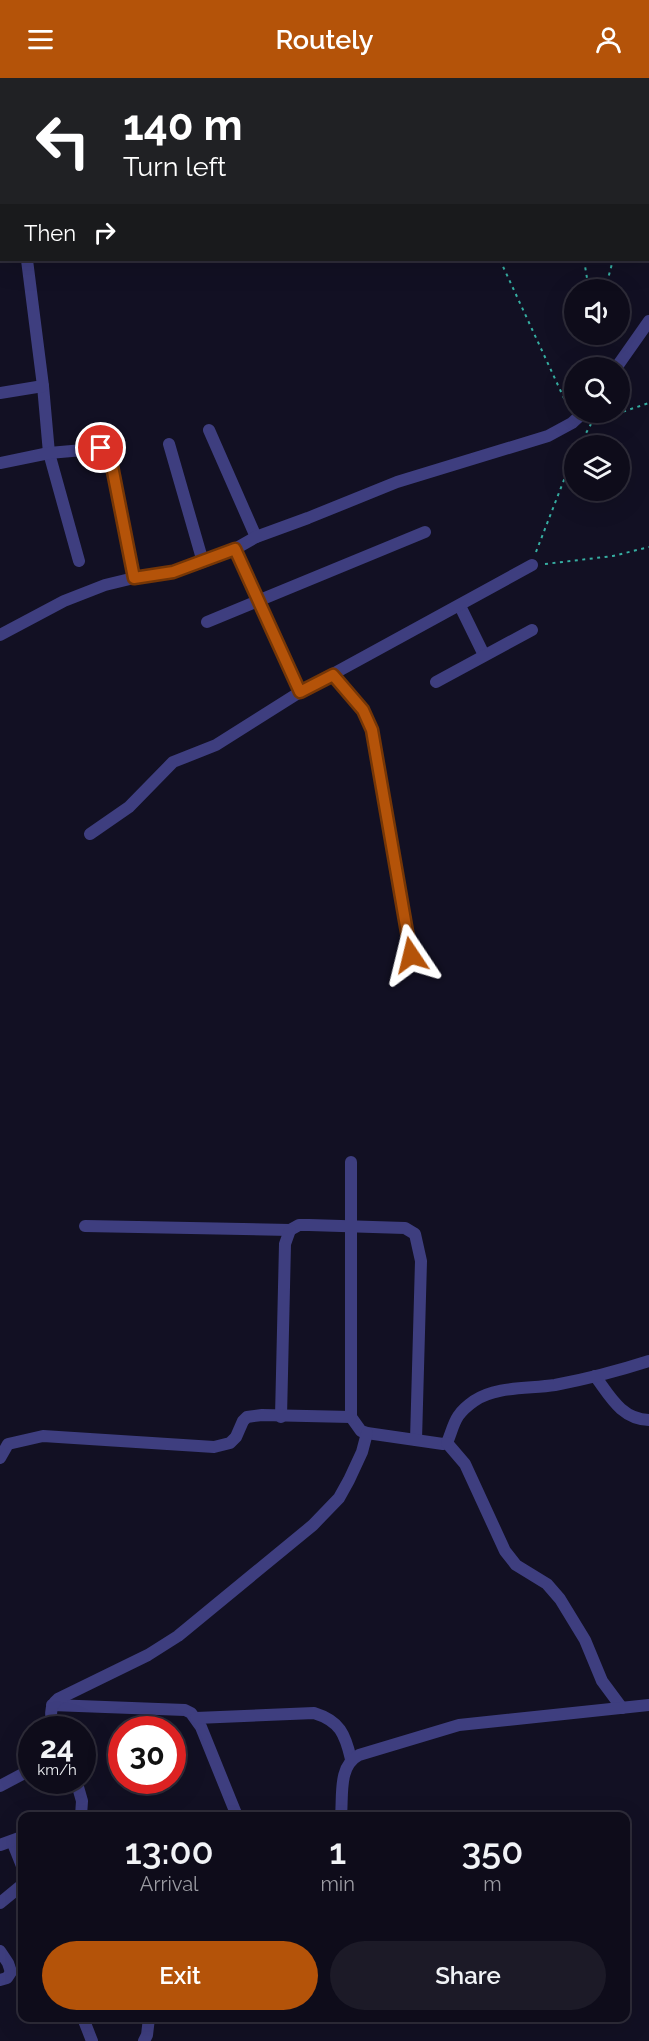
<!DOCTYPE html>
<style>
:root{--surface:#0e0c1a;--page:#1c1a27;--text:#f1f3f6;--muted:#9b9ba2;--line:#2e2c39;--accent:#b45309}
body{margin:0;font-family:Raleway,sans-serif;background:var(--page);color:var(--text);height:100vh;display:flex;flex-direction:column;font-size:22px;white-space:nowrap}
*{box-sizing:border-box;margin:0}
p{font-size:20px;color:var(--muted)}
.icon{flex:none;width:33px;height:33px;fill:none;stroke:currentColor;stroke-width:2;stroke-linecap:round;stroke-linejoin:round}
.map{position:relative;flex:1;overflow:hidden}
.drawer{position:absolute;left:18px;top:1734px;width:612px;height:210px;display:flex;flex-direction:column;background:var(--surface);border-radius:12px;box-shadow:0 6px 24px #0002,0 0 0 2px var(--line)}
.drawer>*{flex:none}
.banner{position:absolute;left:0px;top:0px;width:650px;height:183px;box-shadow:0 6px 24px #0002,0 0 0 2px var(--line);background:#202124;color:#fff;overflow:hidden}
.tools{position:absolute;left:564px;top:201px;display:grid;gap:12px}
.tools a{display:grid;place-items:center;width:66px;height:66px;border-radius:50%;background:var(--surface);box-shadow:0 6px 24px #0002,0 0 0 2px var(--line);font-size:30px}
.speed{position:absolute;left:18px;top:1638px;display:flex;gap:12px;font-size:30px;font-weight:700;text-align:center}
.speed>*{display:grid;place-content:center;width:78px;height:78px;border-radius:50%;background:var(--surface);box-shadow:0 6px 24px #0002,0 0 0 2px var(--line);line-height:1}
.speed small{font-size:15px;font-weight:400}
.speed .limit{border:9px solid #d22;background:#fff;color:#111}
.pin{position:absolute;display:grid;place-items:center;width:51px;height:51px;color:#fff;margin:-26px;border:3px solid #fff;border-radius:50%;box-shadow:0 2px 6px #0007}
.me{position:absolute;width:66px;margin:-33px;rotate:350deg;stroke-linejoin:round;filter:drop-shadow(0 0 4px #0008)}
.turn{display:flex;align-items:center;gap:21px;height:126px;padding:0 24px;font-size:27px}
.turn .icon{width:78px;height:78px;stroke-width:2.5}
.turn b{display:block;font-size:42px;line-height:51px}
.then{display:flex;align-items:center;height:57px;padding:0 24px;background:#0003;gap:12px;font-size:22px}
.eta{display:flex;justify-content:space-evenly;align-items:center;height:102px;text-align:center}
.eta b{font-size:36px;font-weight:600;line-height:42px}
.button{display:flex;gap:12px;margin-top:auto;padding:12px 24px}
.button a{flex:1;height:69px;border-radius:36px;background:var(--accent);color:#fff;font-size:24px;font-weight:600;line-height:69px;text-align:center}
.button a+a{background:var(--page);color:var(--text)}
header{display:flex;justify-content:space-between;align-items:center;height:78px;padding:0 24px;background:var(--accent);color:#fff;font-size:27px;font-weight:600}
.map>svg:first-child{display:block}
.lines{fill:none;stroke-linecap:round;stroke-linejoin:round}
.path{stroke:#36aea2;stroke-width:2;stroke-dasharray:3 4.5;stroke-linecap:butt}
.minor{stroke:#3e3e7f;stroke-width:12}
.route-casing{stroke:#753606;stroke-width:15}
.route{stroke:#b45309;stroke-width:10}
</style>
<header><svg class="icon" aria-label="menu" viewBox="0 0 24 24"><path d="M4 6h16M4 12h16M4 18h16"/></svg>Routely<svg class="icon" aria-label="person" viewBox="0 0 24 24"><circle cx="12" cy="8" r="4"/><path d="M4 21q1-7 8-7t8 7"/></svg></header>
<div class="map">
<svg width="649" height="1963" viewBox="0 0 649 1963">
<rect width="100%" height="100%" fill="#121023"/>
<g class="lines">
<g class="path">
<polyline points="393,0 394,2"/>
<polyline points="583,0 584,2"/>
<polyline points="18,2 19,0"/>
<polyline points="648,15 649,13"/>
<polyline points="500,182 569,331"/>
<polyline points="584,182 589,212"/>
<polyline points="605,212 613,182"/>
<polyline points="594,340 607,339 649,325"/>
<polyline points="579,368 591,346"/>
<polyline points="536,474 574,376"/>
<polyline points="545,486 613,478 649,469"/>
</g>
<g class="minor">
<polyline points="616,290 649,243"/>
<polyline points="43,308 49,375 79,483"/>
<polyline points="0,315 43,308 27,182"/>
<polyline points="209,352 256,459"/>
<polyline points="169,366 203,484"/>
<polyline points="0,385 49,375 106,370 110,378 134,500"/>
<polyline points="235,471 300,614"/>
<polyline points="460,528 484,577"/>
<polyline points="207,544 425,454"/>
<polyline points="0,557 64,523 105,507 134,500 173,494 203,484 235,471 256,459 308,440 397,404 548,358 572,345 584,334"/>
<polyline points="333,597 363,632 372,652 411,877"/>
<polyline points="436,604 532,552"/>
<polyline points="90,756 129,729 173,684 216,667 300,614 532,487"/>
<polyline points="85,1148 290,1152 299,1147 309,1147 405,1150 415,1156 421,1183 416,1362"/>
<path d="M595 1298C610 1318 621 1341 649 1342"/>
<polyline points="281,1339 285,1166 290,1152"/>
<path d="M351 1339 361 1353 367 1355 443 1366 447 1365C455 1345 454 1337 474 1323 496 1308 529 1311 555 1307 587 1301 618 1293 649 1283"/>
<polyline points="447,1365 465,1386 505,1473 516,1487 547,1506 560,1521 585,1562 602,1603 622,1630"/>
<polyline points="0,1380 8,1366 43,1358 214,1369 230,1365 236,1359 243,1343 247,1339 262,1337 351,1339 351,1084"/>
<polyline points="52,1627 185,1632 191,1635 201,1649 237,1738"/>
<path d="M196 1640 314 1635C340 1643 345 1656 351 1681"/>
<path d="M54 1652C51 1640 48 1629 58 1621L148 1577 178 1558 313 1447 339 1420 349 1402 362 1374 367 1355"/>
<polyline points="76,1702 82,1723 81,1738"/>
<polyline points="0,1708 32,1691"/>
<path d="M341 1738C343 1717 338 1688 359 1677L459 1647 649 1627"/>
<polyline points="12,1763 22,1788"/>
<polyline points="0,1767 22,1759"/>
<polyline points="0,1825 22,1807"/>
<polyline points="0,1873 8,1885 11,1894 7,1900 0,1902"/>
<polyline points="83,1940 92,1963"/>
<polyline points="144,1963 147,1957 149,1940"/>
</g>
</g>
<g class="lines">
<defs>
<polyline id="route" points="101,370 106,370 110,378 134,500 173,494 235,471 300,614 333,597 363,632 372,652 411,877"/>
</defs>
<use href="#route" class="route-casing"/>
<use href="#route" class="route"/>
</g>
</svg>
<div class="tools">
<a><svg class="icon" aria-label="sound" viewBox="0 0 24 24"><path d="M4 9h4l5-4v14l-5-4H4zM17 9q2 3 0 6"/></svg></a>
<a><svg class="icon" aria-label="search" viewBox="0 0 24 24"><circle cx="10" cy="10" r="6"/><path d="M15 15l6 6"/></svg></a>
<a><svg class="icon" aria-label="layers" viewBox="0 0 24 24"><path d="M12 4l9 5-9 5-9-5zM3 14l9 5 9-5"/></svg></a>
</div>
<div class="speed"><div>24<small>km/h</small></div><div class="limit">30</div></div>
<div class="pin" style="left:101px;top:370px;background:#d93025"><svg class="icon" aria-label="arrive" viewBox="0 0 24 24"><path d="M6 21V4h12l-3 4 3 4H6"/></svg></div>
<svg class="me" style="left:411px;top:877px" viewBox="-20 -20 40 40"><path d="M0-17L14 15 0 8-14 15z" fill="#b45309" stroke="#fff" stroke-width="4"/></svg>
<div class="banner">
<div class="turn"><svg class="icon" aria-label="left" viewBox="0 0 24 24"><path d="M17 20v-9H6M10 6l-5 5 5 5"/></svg><div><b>140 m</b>Turn left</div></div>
<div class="then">Then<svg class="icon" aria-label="right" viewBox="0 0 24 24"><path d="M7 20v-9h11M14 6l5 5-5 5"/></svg></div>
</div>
<section class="drawer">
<div class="eta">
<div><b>13:00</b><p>Arrival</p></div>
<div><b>1</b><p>min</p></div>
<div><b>350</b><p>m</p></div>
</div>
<div class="button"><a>Exit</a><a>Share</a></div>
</section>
</div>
